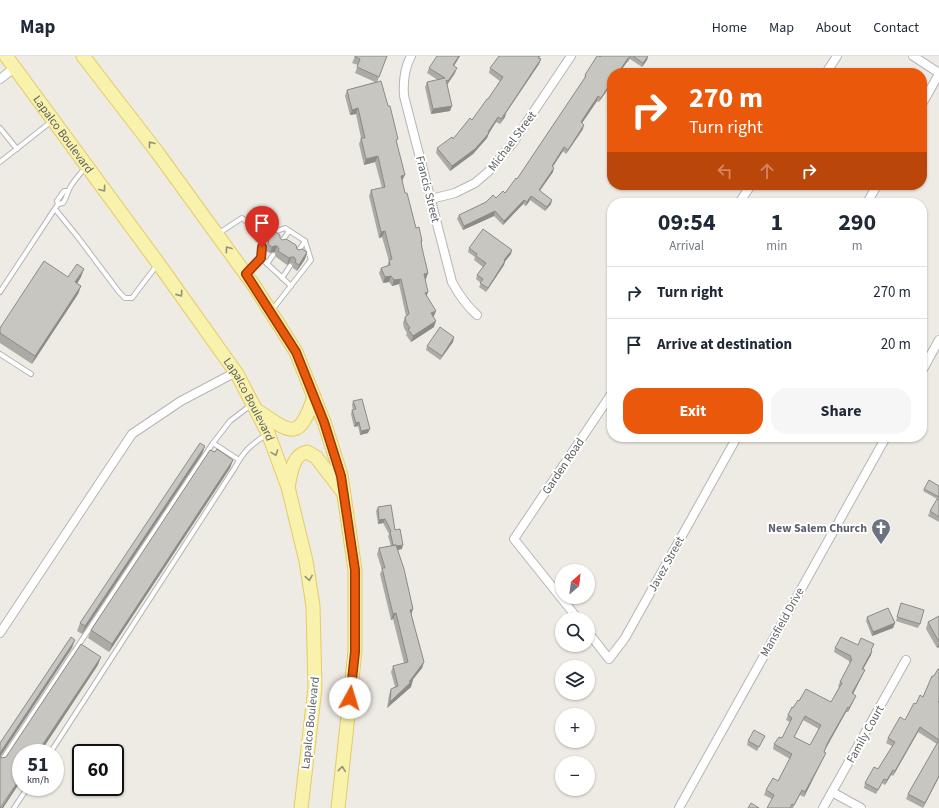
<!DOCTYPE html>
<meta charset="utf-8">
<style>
:root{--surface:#fff;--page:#f6f6f7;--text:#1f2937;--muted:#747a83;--line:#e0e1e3;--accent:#ea580c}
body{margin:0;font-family:"Source Sans 3",sans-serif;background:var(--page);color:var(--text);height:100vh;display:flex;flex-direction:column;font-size:15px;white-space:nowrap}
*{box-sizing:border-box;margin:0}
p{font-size:13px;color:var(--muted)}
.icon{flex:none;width:22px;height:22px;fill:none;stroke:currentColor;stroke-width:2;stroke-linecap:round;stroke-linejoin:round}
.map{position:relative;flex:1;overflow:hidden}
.sheet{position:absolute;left:607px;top:142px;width:320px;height:244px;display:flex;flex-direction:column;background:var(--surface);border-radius:16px;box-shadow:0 1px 3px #0004}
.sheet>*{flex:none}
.hud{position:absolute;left:607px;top:12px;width:320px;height:122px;border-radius:16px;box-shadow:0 1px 3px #0004;background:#ea580c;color:#fff;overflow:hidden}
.needle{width:26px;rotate:28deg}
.tools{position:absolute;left:555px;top:508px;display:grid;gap:8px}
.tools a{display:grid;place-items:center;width:40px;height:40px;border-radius:50%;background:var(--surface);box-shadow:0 1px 3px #0004;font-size:20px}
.speed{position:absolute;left:12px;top:688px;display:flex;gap:8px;font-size:20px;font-weight:700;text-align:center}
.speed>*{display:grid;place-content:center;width:52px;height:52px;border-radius:50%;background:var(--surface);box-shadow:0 1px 3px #0004;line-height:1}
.speed small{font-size:10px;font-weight:400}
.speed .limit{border:2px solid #111;border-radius:6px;background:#fff;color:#111}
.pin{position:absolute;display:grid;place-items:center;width:34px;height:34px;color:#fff;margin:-41px -17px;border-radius:50% 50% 50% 0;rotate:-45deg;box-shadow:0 0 4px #0007}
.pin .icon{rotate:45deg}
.me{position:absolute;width:44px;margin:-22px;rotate:6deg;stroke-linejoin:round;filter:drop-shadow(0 0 3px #0008)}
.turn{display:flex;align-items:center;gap:14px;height:84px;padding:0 16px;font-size:18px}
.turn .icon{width:52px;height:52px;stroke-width:2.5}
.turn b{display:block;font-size:28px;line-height:34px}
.lanes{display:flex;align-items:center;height:38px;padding:0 16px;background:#0003;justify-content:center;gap:20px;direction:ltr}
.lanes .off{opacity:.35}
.eta{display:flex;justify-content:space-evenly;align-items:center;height:68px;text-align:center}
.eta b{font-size:24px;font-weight:700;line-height:28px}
.cta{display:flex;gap:8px;margin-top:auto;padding:8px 16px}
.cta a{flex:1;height:46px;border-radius:16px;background:var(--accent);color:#fff;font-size:16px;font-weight:700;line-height:46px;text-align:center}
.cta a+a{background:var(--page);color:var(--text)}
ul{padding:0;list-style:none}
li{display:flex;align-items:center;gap:12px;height:52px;padding:0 16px;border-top:1px solid var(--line)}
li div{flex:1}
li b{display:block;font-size:15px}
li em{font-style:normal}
header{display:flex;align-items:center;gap:24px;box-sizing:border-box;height:56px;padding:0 20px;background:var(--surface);border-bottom:1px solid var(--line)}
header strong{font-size:19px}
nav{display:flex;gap:22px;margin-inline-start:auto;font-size:14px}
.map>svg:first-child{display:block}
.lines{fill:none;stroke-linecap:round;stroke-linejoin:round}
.service-casing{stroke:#b4b5b9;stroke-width:6}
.minor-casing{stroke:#b4b5b9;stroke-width:10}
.primary-casing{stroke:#e5cb65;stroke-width:15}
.service{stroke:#fff;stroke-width:4}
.minor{stroke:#fff;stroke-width:8}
.primary{stroke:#f8f2ad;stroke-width:13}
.wall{fill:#acaaa5;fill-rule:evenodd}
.shaded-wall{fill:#8c8b86}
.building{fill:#c8c6c0;stroke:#8c8b86;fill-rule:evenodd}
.oneway{stroke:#92927d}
.route-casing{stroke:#983908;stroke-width:10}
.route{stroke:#ea580c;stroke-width:7}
.labels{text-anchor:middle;stroke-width:4;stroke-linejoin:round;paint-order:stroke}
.street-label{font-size:12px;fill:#5b5e63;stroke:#fff}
.worship-label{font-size:12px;font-weight:bold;fill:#5b616d;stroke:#fff;text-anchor:end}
</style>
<header>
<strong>Map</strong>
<nav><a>Home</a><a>Map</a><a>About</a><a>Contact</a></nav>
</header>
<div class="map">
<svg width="939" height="752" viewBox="0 0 939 752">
<rect width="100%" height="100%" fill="#edebe3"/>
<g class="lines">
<defs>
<g id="service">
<polyline points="0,72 17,93"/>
<polyline points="0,106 52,65"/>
<path d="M58 148 63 147C68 140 67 135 71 130 75 123 80 118 85 112"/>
<polyline points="55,153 77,180 119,236 125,242 132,242 157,209"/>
<polyline points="219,177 242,162 264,180 285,172 305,185 311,204 272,254"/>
<polyline points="281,187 289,175"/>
<polyline points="297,197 305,185"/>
<polyline points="261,202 291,230"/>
<polyline points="267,208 273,199"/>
<polyline points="248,216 261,202 264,180"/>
<polyline points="282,222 290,210"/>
<polyline points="0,236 58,148 57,145 64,135 68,135"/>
<polyline points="0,298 31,318"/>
<polyline points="239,404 213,387 230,365 251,349"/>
<path d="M50 697 234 413C244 395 249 390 266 379"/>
<polyline points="0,707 213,387"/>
<polyline points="14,752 28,731"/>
</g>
<g id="minor">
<path d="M411 0C404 13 403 26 404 40L452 226C459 239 466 249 477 259"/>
<polyline points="913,0 939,17"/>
<polyline points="826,17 837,0"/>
<polyline points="0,23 14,12"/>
<polyline points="922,48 939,18"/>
<polyline points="431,143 455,137 475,127 488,116 512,88 571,0"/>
<polyline points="739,147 751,129"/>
<polyline points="867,147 877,129"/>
<polyline points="922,315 939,284"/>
<polyline points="578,563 514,483 612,337"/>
<polyline points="588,576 609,603 625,582 737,381"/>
<polyline points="0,577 132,378 181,345 236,316"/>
<polyline points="832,736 861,752"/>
<polyline points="679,752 886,381"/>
<polyline points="823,752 906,604"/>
</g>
<g id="primary">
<path id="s1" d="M6 0 158 207 237 318 268 377 288 431 306 505 313 550 315 632 301 752"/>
<polyline points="83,0 157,96 255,231 296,296 324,366 341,419 355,514 355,595 338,752"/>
<path d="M258 355C292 378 299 385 314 341"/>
<path d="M288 431C291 418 292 399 307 396L316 401 342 435"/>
</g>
</defs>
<use href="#service" class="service-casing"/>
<use href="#minor" class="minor-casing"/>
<use href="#primary" class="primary-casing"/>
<use href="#service" class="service"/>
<use href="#minor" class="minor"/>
<use href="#primary" class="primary"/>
</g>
<g class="wall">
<polygon points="355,0 387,0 377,26 397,87 402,125 405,137 416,172 422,185 421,188 428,217 425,223 427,241 434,260 434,271 411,286 406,279 407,277 404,272 403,267 405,261 406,260 399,228 392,230 389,226 383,227 379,217 381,212 387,210 389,205 382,181 379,182 369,140 371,134 382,132 375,106 364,109 359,88 361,82 356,58 350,59 345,40 347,34 375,26 355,17 358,9 352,7"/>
<polygon points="460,0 454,10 455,17 447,29 450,55 431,58 425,31 427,26 438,24 427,17 429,12"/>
<polygon points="499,0 541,0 539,2 541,3 539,8 506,57 505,61 500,68 496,66 489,77 487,82 473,98 450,115 436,97 437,92 453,83 472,64 488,43 500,25 489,17 490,12"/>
<polygon points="601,0 648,0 647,4 642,11 630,3 628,6 627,6 599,46 597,45 582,67 583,73 566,98 563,95 553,111 553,116 540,135 551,148 545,155 530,144 526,150 523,148 503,169 494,160 463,174 457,163 459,159 496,142 505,137 517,123 584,23 585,19"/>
<polygon points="280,182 282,184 297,193 307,196 305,203 297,215 293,212 293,210 292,207 289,207 287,209 276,201 276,199 275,196 272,196 270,197 266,195 266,189 269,183"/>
<polygon points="469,192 511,198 505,205 504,209 486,236 479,231 481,227 476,223 477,219 483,211 474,204 475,201 468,196"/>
<polygon points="68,221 81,221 77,228 81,230 78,238 32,308 0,287 0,272"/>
<polygon points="454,281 453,286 440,304 426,294 427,290"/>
<polygon points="353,345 368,377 360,379 358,370 354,371 351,358 352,354 353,354 352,349"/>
<polygon points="205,390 202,398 82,578 77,575 80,567"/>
<polygon points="215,396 233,404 230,412 109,596 88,582 91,574"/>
<polygon points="939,430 939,444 923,435 924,433"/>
<polygon points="939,444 939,466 928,460 930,455"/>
<polygon points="378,451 395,474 402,493 397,494 413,553 411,558 424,606 422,612 412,625 411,631 387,652 389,639 391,633 395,631 391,616 393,610 404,607 393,563 391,564 380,518 382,514 377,498 379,492 391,490 388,480 389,478 383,467 378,468 376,455"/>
<polygon points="901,547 920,568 918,572 896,565"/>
<polygon points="939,560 939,591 937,592 926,573 928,566"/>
<polygon points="867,561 895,567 893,572 872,580 866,565"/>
<path d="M874 588 871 594 872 595 871 599 863 613V618L853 638 854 644 848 656H846L826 692 824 696V701L804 741 800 739 793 752H767L772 743 764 739 766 734 778 725 790 703 773 693 774 688 782 682 790 666 786 664 788 659 799 645 831 646 839 631 838 630 840 626 850 607 849 606V605L834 596 835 592 858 589ZM803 664 819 673 810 689 794 681Z"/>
<polygon points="939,613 939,721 923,752 906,743 908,738 937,688 918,676 893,720 891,719 885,729 882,727 876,738 864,732 865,727 878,713 892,690 886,687 888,682 905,664 916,648 923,641 934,620"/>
<polygon points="765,680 757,695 747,689 748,685"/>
</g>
<g class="shaded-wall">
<polygon points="459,0 460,0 451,14 453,9"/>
<polygon points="648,0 647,4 642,11 643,7"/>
<polygon points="628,2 627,6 619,17 618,17"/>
<polygon points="541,3 539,8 506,57 505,61 500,68 506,56"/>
<polygon points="457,12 455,17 446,30 448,25"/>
<polygon points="612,25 612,27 599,46 601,42"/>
<polygon points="598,40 597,45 580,70 581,66"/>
<polygon points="452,50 450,55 431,58 433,53"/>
<polygon points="358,52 356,58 350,59 352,54"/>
<polygon points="498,61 496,66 489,77 487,82 473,98 450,115 452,110 488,76"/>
<polygon points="584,69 583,73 566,98 568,94"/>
<polygon points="564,91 563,95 550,114 552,110"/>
<polygon points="378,100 375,106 364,109 366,103"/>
<polygon points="554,112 553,116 537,138 539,134"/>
<polygon points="405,119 402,125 398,126 401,120"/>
<polygon points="531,140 530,144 526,150 527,146"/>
<polygon points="524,144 523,148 503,169 504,165"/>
<polygon points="552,144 551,148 545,155 547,151"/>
<polygon points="495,155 494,160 463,174 464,170"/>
<polygon points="385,175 382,181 379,182 381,176"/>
<polygon points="274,190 277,190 275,196 272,196 270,197 272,191"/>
<polygon points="512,194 511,198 503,208 504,204"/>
<polygon points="307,196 305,203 297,215 299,209"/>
<polygon points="291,201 289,207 287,209 289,202"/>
<polygon points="505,205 504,209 486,236 488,232"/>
<polygon points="84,213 81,221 72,235 75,226"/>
<polygon points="428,217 426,223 422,223 424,218"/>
<polygon points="391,220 389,226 383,227 385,221"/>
<polygon points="401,223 399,228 392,230 394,224"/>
<polygon points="81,230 78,238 32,308 35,300"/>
<polygon points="428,236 426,242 425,237"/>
<polygon points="436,255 434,260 429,263 431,257"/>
<polygon points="436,265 434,271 411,286 413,280"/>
<polygon points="454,281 453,286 440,304 442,300"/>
<polygon points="359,366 358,370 354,371 356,367"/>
<polygon points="370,373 368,377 360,379 361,375"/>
<polygon points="205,390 202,398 82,578 85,570"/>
<polygon points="233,404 230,412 109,596 112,588"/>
<polygon points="385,463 383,467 378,468 379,464"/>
<polygon points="403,489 402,493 392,495 393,491"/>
<polygon points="413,553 411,559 410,554"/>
<polygon points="396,557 393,563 391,564 393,558"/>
<polygon points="895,567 893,572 872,580 873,576"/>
<polygon points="75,584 72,592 0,701 0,697"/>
<polygon points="939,586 939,591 937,592"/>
<polygon points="872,595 871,599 861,617 862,613"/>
<polygon points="101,601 98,609 40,697 37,697"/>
<polygon points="424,606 422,612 408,629 413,624 411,631 387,652 390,646 409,626"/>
<polygon points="865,614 851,642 852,637"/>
<polygon points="856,640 848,656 849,652"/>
<polygon points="848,651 846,656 826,692 822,700 827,688"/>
<polygon points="920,671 918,676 893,720 895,715"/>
<polygon points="826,697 804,741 805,736"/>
<polygon points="893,714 891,719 885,729 887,724"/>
<polygon points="939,720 939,721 923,752 925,747"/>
<polygon points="21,721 21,725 3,752 1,752"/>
</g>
<g class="building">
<polygon points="355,0 387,0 379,21 357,11 360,3 355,1"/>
<polygon points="437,0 459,0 453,9 457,12 448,25 446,24 452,50 433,53 427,26 445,22 429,12"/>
<polygon points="499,0 539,0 538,2 541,3 506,56 501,63 498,61 488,76 489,77 475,93 452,110 437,92 452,81 453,83 470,62 472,64 487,43 488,43 503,21 490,12"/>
<polygon points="597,0 599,0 600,1 601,0 631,0 629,2 628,2 618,17 612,17 612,25 601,42 598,40 581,66 584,69 568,94 564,91 552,110 554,112 539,134 552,144 547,151 531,140 527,146 524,144 504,165 495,155 464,170 459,159 486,146 493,139 496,142 503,135 505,137 516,122 517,123 586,20 585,19"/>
<polygon points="633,0 648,0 643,7"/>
<polygon points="381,25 388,50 390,50 398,83 396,84 405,119 401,120 405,137 407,137 416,172 419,171 422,185 421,185 422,192 428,217 424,218 428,236 425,237 436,255 431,257 436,265 413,280 408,273 410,272 406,266 405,261 409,258 401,223 394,224 391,220 385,221 381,212 390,209 389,204 392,203 385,175 381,176 371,134 385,131 378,100 366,103 361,82 365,82 358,52 352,54 347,34"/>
<polygon points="483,173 512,194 504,204 505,205 488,232 480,227 483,223 477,219 486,207 476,200 477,198 469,192"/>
<polygon points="274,175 280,179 280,182 282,184 286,183 296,189 297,193 299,194 302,193 307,196 299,209 295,206 296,204 294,201 291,201 289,202 278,195 279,193 277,190 274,190 272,191 268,188 269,183"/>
<polygon points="44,205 68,221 77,208 84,213 75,226 81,230 35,300 0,277 0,272"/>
<polygon points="440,271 454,281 442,300 427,290"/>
<polygon points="362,343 370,373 361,375 359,366 356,367 352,354 356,353 353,345"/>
<polygon points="200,387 205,390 85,570 80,567"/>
<polygon points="217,393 233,404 112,588 91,574 210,394 215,396"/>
<polygon points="929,424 939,430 939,441 924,433"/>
<polygon points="937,443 939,444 939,461 930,455"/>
<polygon points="391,449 395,474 400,473 403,489 396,490 396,489 393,489 390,475 391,475 385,463 379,464 378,451"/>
<polygon points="396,489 404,513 413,553 410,554 424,606 409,626 413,624 390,646 391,633 398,630 393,610 408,606 396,557 393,558 382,512 385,512 379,492"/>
<polygon points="901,547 924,554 920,568 897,561"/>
<polygon points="888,552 895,567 873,576 867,561"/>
<polygon points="939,560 939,586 928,566"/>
<polygon points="71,581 75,584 0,697 0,687"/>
<path d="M841 581 858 589 861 582 874 588 871 594 872 595 862 613 865 614 852 637 856 640 849 652 848 651 827 688 824 696 826 697 805 736 802 734 794 749 792 748 790 752H767L774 739 766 734 773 722 778 725 792 698 774 688 779 681 782 682 792 662 788 659 792 651 793 652 798 644 799 645 806 633 831 646 842 627 840 626 852 603 850 602 851 600 835 592ZM805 660 821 669 810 689 794 681Z"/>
<polygon points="81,588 101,601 37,697 21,697 21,721 0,752 0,700 1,702 6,701"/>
<polygon points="938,613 939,613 939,645 938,646 939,646 939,684 920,671 895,715 893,714 887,724 884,723 878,734 865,727 874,711 878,713 895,686 888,682 900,661 905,664 914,647 916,648 920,639 923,641 932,620 934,620"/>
<polygon points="754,674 765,680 759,691 748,685"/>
<polygon points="939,684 939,720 925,747 908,738"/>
<polygon points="751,747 759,752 748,752"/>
</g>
<defs><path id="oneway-chevron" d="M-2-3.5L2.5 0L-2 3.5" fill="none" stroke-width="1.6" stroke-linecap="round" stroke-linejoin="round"/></defs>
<g class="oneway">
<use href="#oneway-chevron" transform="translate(151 88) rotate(-128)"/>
<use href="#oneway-chevron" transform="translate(103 133) rotate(54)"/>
<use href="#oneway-chevron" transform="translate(228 193) rotate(-126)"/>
<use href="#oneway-chevron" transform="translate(180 238) rotate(55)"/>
<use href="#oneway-chevron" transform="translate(275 397) rotate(70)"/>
<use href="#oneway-chevron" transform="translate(309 522) rotate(81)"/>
<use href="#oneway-chevron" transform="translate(342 713) rotate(-84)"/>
</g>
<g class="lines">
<defs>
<polyline id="route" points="262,191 261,202 246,218 296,296 324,366 341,420 355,514 355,596 350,642"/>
</defs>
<use href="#route" class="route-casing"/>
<use href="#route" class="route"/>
</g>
<defs>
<symbol id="church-pin" viewBox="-11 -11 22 30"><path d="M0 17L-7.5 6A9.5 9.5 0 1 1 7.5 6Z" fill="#6b7280" stroke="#fff"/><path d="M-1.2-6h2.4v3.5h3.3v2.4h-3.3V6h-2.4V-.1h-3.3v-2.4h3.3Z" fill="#fff"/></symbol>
</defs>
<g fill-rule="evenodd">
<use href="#church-pin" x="870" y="461" width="22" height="30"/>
</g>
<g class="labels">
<g class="street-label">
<text dy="4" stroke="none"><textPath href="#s1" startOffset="97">Lapalco Boulevard</textPath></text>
<text transform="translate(512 85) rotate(-53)" y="4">Michael Street</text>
<text transform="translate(428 133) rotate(76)" y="4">Francis Street</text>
<text dy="4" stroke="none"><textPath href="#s1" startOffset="421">Lapalco Boulevard</textPath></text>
<text transform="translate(563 410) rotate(-56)" y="4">Garden Road</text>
<text transform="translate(666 508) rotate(-61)" y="4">Javez Street</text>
<text transform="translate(782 566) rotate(-61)" y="4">Mansfield Drive</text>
<text transform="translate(310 667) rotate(-84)" y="4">Lapalco Boulevard</text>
<text transform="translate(865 678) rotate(-61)" y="4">Family Court</text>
</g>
<g class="worship-label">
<text x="867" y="476">New Salem Church</text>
</g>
</g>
</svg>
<div class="tools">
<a><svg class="needle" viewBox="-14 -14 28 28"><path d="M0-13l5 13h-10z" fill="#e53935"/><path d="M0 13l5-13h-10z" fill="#747a83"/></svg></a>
<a><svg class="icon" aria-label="search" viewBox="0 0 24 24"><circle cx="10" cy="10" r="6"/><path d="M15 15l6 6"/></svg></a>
<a><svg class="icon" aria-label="layers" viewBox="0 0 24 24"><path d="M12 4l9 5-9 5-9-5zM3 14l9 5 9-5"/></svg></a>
<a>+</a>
<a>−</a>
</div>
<div class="speed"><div>51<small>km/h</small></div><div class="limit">60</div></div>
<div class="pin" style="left:262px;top:191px;background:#d93025"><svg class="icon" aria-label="arrive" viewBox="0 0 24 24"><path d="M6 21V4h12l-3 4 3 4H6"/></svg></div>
<svg class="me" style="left:350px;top:642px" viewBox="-20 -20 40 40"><circle r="19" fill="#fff"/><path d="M0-13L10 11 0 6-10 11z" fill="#ea580c"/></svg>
<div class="hud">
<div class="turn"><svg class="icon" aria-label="right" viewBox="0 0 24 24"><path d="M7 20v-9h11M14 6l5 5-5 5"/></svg><div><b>270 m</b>Turn right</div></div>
<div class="lanes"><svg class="icon off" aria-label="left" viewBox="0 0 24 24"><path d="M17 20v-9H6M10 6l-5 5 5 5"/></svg><svg class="icon off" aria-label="ahead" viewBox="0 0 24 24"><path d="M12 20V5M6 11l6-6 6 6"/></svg><svg class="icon" aria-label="right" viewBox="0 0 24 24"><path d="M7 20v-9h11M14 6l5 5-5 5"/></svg></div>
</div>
<section class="sheet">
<div class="eta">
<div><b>09:54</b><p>Arrival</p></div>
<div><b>1</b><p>min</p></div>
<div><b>290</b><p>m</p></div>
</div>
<ul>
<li><svg class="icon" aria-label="right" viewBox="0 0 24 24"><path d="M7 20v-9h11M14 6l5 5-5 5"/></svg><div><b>Turn right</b></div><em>270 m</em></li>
<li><svg class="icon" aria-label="arrive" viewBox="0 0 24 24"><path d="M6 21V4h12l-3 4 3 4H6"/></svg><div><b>Arrive at destination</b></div><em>20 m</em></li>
</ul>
<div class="cta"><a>Exit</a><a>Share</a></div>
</section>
</div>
